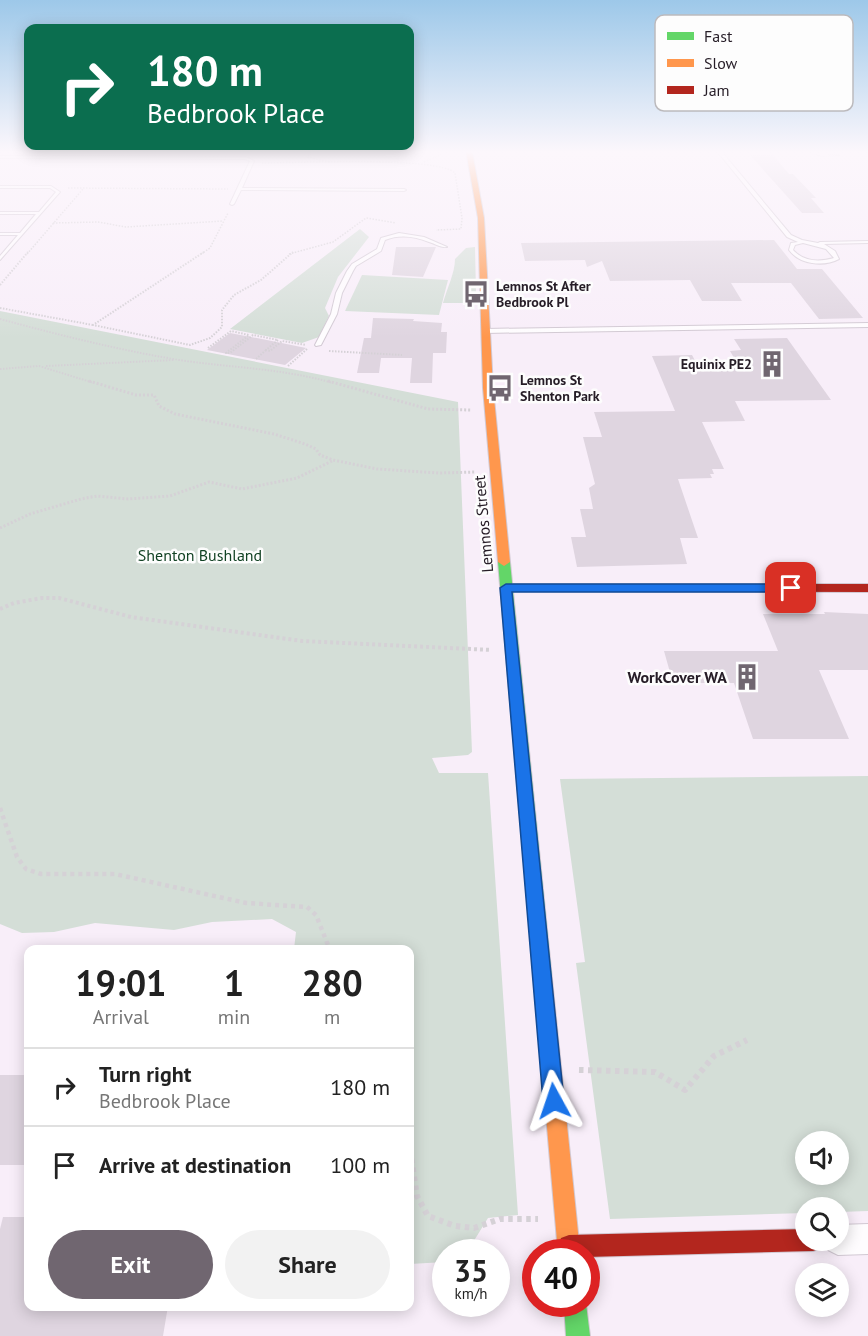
<!DOCTYPE html>
<style>
:root{--surface:#fff;--page:#f2f2f2;--text:#222;--muted:#767676;--line:#e0e0e0;--accent:#706670}
body{margin:0;font-family:"PT Sans",sans-serif;background:var(--page);color:var(--text);height:100vh;display:flex;flex-direction:column;font-size:22px;white-space:nowrap}
*{box-sizing:border-box;margin:0}
p{font-size:20px;color:var(--muted)}
.icon{flex:none;width:33px;height:33px;fill:none;stroke:currentColor;stroke-width:2;stroke-linecap:round;stroke-linejoin:round}
.map{position:relative;flex:1;overflow:hidden}
.drawer{position:absolute;left:24px;top:945px;width:390px;height:366px;display:flex;flex-direction:column;background:var(--surface);border-radius:12px;box-shadow:0 3px 15px #0003}
.drawer>*{flex:none}
.banner{position:absolute;left:24px;top:24px;width:390px;height:126px;border-radius:12px;box-shadow:0 3px 15px #0003;background:#0b6e4f;color:#fff;overflow:hidden}
.fabs{position:absolute;left:795px;top:1131px;display:grid;gap:12px}
.fabs a{display:grid;place-items:center;width:54px;height:54px;border-radius:50%;background:var(--surface);box-shadow:0 3px 15px #0003;font-size:30px}
.speed{position:absolute;left:432px;top:1239px;display:flex;gap:12px;font-size:30px;font-weight:700;text-align:center}
.speed>*{display:grid;place-content:center;width:78px;height:78px;border-radius:50%;background:var(--surface);box-shadow:0 3px 15px #0003;line-height:1}
.speed small{font-size:15px;font-weight:400}
.speed .limit{border:9px solid #d22;background:#fff;color:#111}
.pin{position:absolute;display:grid;place-items:center;width:51px;height:51px;color:#fff;margin:-26px;border-radius:12px;box-shadow:0 3px 9px #0006}
.me{position:absolute;width:66px;margin:-33px;rotate:355deg;stroke-linejoin:round;filter:drop-shadow(0 0 4px #0008)}
.turn{display:flex;align-items:center;gap:21px;height:126px;padding:0 24px;font-size:27px}
.turn .icon{width:78px;height:78px;stroke-width:2.5}
.turn b{display:block;font-size:42px;line-height:51px}
.eta{display:flex;justify-content:space-evenly;align-items:center;height:102px;text-align:center}
.eta b{font-size:36px;font-weight:600;line-height:42px}
.action{display:flex;gap:12px;margin-top:auto;padding:12px 24px}
.action a{flex:1;height:69px;border-radius:36px;background:var(--accent);color:#fff;font-size:24px;font-weight:600;line-height:69px;text-align:center}
.action a+a{background:var(--page);color:var(--text)}
ul{padding:0;list-style:none}
li{display:flex;align-items:center;gap:18px;height:78px;padding:0 24px;border-top:2px solid var(--line)}
li div{flex:1}
li b{display:block;font-size:22px}
li em{font-style:normal}
.map>svg:first-child{display:block}
.green{fill:#d4ded7;fill-rule:evenodd}
.building{fill:#dfd5e0}
.lines{fill:none;stroke-linecap:round;stroke-linejoin:round}
.lane-casing{stroke:#d2c9d3;stroke-width:2}
.street-casing{stroke:#d2c9d3;stroke-width:2}
.fast-casing{stroke:#d2c9d3;stroke-width:2}
.slow-casing{stroke:#d2c9d3;stroke-width:2}
.jam-casing{stroke:#d2c9d3;stroke-width:2}
.path-far5{stroke:#d5d1d6;stroke-width:1.5;stroke-dasharray:1.5 1.5;stroke-linecap:butt}
.path-far4{stroke:#d5d1d6;stroke-width:2;stroke-dasharray:1.5 1.5;stroke-linecap:butt}
.path-far3{stroke:#d5d1d6;stroke-width:3;stroke-dasharray:2 2;stroke-linecap:butt}
.path-far2{stroke:#d5d1d6;stroke-width:4;stroke-dasharray:3 3;stroke-linecap:butt}
.path-far1{stroke:#d5d1d6;stroke-width:4.5;stroke-dasharray:4 4;stroke-linecap:butt}
.path{stroke:#d5d1d6;stroke-width:6;stroke-dasharray:4.5 4.5;stroke-linecap:butt}
.lane{fill:#fefcfe;fill-rule:evenodd}
.street{fill:#fefcfe;fill-rule:evenodd}
.fast{fill:#63d668;fill-rule:evenodd}
.slow{fill:#ff974d;fill-rule:evenodd}
.jam{fill:#b3261e;fill-rule:evenodd}
.route{fill:#1a73e8;stroke:#114b97;stroke-width:1.5}
.labels{text-anchor:middle;stroke-width:5;stroke-linejoin:round;paint-order:stroke}
.far-poi-label{font-size:14px;font-weight:bold;fill:#261d27;stroke:#fdfdfd;text-anchor:start}
.street-label{font-size:16px;fill:#261d27;stroke:#fdfdfd}
.park-label{font-size:16px;fill:#124224;stroke:#fdfdfd}
.poi-label{font-size:16px;font-weight:bold;fill:#261d27;stroke:#fdfdfd;text-anchor:end}
.key{fill:#fdfdfd;stroke:#bcbabd;stroke-width:1.5}
.key-label{font-size:16px;fill:#261d27}
</style>
<div class="map">
<svg width="868" height="1336" viewBox="0 0 868 1336">
<rect width="100%" height="100%" fill="#f8eef9"/>
<g class="green">
<polygon points="360,229 369,237 338,277 325,308 329,316 319,337 302,343 230,329"/>
<path d="M475 247 476 293H471V297L476 298V303H443C447 288 455 273 455 259L466 248Z"/>
<polygon points="362,275 448,280 439,315 345,311"/>
<polygon points="0,311 458,402 472,752 468,755 432,758 439,773 488,773 518,1215 488,1218 467,1252 446,1252 445,1262 410,1264 410,950 294,949 296,932 272,919 212,922 174,930 95,923 54,932 22,933 0,924"/>
<path d="M868 776V1211L839 1212 838 1208H806L805 1213 610 1219 576 963 585 962 560 779ZM806 1142H838V1174H806Z"/>
</g>
<g class="building">
<polygon points="750,155 773,155 789,174 793,174 816,198 811,198 824,213 802,213"/>
<polygon points="774,240 797,269 822,269 863,318 819,319 791,283 731,283 742,301 702,301 690,280 610,281 602,261 587,267 585,260 525,261 521,243"/>
<polygon points="396,247 436,247 423,277 392,275"/>
<polygon points="373,318 414,319 413,321 442,323 441,332 447,332 446,353 433,353 432,383 410,383 412,358 381,358 379,373 357,373 364,338 371,338"/>
<polygon points="230,333 262,339 306,348 285,365 207,350"/>
<polygon points="787,338 831,400 735,401 745,421 702,422 724,469 712,469 714,474 710,474 712,478 678,479 698,538 680,538 687,564 577,567 571,537 586,537 580,509 593,509 589,488 595,484 583,437 602,437 594,412 675,411 652,356 692,355 699,368 740,368 730,351 741,350 734,339"/>
<polygon points="824,612 868,614 868,670 819,670 849,739 753,739 734,683 673,683 664,651 778,651 763,614 825,614"/>
<rect x="0" y="1075" width="28" height="90"/>
<polygon points="3,1217 28,1217 28,1306 168,1306 163,1336 0,1336 0,1229"/>
</g>
<g class="lines">
<defs>
<g id="lane">
<path d="M717 151H721L791 235 802 240 818 243 820 242 868 241V243L824 244 835 251 839 259C824 267 800 265 789 250L791 243 798 242 787 237ZM803 243 826 249 834 258C820 262 804 262 793 250L795 245Z"/>
<polygon points="810,151 815,151 822,154 839,155 821,156"/>
<polygon points="865,151 868,151 868,152 866,152"/>
<polygon points="0,156 246,157 254,161 242,188 404,189 406,190 404,191 241,190 234,204 232,205 230,204 250,161 245,159 0,158"/>
<polygon points="0,186 51,186 60,192 0,260 0,256 18,235 0,235 0,233 20,233 36,214 0,214 0,212 39,212 56,192 50,188 0,188"/>
<path d="M399 233 424 237 447 247C441 248 436 244 429 242 414 236 400 234 385 240L381 251 356 266 353 271 342 293 337 314 321 345 316 346 315 345 331 314 336 293 347 271 352 264 377 249 381 238Z"/>
<polygon points="868,323 868,327 485,333 482,331 485,329"/>
</g>
<polygon id="street" points="868,1224 868,1254 838,1255 828,1250 824,1240 838,1240 838,1225"/>
<g id="fast">
<polygon points="504,558 510,562 552,979 549,985 543,987 537,985 534,979 498,562"/>
<polygon points="564,1304 586,1304 590,1336 566,1336"/>
</g>
<g id="slow">
<polygon points="466,151 472,151 484,218 493,388 510,562 504,566 498,562 483,388 478,218"/>
<polygon points="543,971 549,973 552,979 580,1252 558,1252 534,979 537,973"/>
</g>
<g id="jam">
<polygon points="506,584 868,584 868,592 502,591 500,588"/>
<polygon points="806,1229 806,1240 824,1240 821,1248 813,1251 586,1257 586,1252 561,1252 558,1246 561,1238 569,1235"/>
</g>
</defs>
<use href="#lane" class="lane-casing"/>
<use href="#street" class="street-casing"/>
<use href="#fast" class="fast-casing"/>
<use href="#slow" class="slow-casing"/>
<use href="#jam" class="jam-casing"/>
<g class="path-far5">
<polyline points="313,151 307,157 330,162"/>
<polyline points="424,162 449,151"/>
<path d="M262 163C294 163 438 156 455 173L462 218 461 229 436 230"/>
<polyline points="68,188 228,189"/>
<polyline points="53,223 98,222 126,227 223,221"/>
<polyline points="27,254 83,189"/>
<polyline points="201,254 210,248 228,213"/>
<polyline points="289,254 333,242 366,218 396,223"/>
</g>
<g class="path-far4">
<polyline points="204,252 93,325 190,345 210,338 222,327 222,310 234,295 261,280 293,252"/>
<polyline points="0,285 28,252"/>
<polyline points="0,308 93,325"/>
<path d="M0 319C59 335 119 350 179 360 232 368 281 368 333 383"/>
<polyline points="208,348 231,331 249,335 226,353 230,353 253,335 278,340 266,350 270,351 282,341 306,345"/>
<polyline points="329,351 402,355"/>
<polyline points="256,359 266,350"/>
<polyline points="46,366 174,360"/>
<polyline points="288,366 307,349"/>
<polyline points="0,369 39,366 94,383"/>
</g>
<g class="path-far3">
<polyline points="89,381 136,395 154,395 159,406 175,414 274,434 305,444 316,449 320,455 333,460 377,469 439,473 476,472"/>
<polyline points="328,381 428,409 471,410"/>
<polyline points="0,528 30,514 81,499 97,496 128,499 170,496 209,482 242,489 297,478 332,461"/>
</g>
<polyline class="path-far2" points="0,609 14,603 42,598 59,598 131,617 302,641 492,650"/>
<polyline class="path-far1" points="0,808 17,857 26,869 41,874 115,874 246,903 307,907 316,915 330,950"/>
<g class="path">
<polyline points="579,1070 655,1072 685,1090 714,1056 747,1040"/>
<polyline points="410,1150 417,1196 428,1216 455,1226 474,1228 500,1219 538,1219"/>
</g>
<use href="#lane" class="lane"/>
<use href="#street" class="street"/>
<use href="#fast" class="fast"/>
<use href="#slow" class="slow"/>
<use href="#jam" class="jam"/>
</g>
<linearGradient id="sky" x2="0" y2="1"><stop stop-color="#9dc8e9"/><stop offset="0.45" stop-color="#fcf7fc"/><stop offset="1" stop-color="#fcf7fc" stop-opacity="0"/></linearGradient>
<rect width="868" height="338" fill="url(#sky)"/>
<polygon class="route" points="506,584 791,584 797,588 791,592 512,592 564,1101 561,1109 554,1112 546,1109 543,1101 500,588"/>
<defs>
<symbol id="bus-bare" viewBox="-9 -9 18 18"><path d="M-5-6H5V4H4V6H2V4H-2V6H-4V4H-5ZM-3.5-4V0h7V-4ZM-3.5 1.2v1.5H-2V1.2ZM2 1.2v1.5H3.5V1.2Z" fill="#706670" stroke="#fdfdfd" stroke-width="2.5" paint-order="stroke"/></symbol>
<symbol id="building-bare" viewBox="-9 -9 18 18"><path d="M-4-6H4V6H1V3H-1V6H-4ZM-2.5-4.3h1.7v1.8h-1.7ZM.8-4.3h1.7v1.8H.8ZM-2.5-1h1.7V.8h-1.7ZM.8-1h1.7V.8H.8Z" fill="#706670" stroke="#fdfdfd" stroke-width="2.5" paint-order="stroke"/></symbol>
</defs>
<g fill-rule="evenodd">
<use href="#bus-bare" x="457" y="275" width="38" height="38"/>
<use href="#building-bare" x="753" y="345" width="38" height="38"/>
<use href="#bus-bare" x="481" y="369" width="38" height="38"/>
<use href="#building-bare" x="728" y="658" width="38" height="38"/>
</g>
<g class="labels">
<g class="far-poi-label">
<text x="496" y="291">Lemnos St After<tspan x="496" dy="16">Bedbrook Pl</tspan></text>
<text x="752" y="369" text-anchor="end">Equinix PE2</text>
<text x="520" y="385">Lemnos St<tspan x="520" dy="16">Shenton Park</tspan></text>
</g>
<g class="street-label">
<text transform="translate(483 524) rotate(-95)" y="6">Lemnos Street</text>
</g>
<g class="park-label">
<text x="200" y="561">Shenton Bushland</text>
</g>
<g class="poi-label">
<text x="727" y="683">WorkCover WA</text>
</g>
</g>
<rect x="655" y="15" width="198" height="96" rx="9" class="key"/>
<rect x="667" y="32" width="27" height="8" fill="#63d668"/>
<rect x="667" y="59" width="27" height="8" fill="#ff974d"/>
<rect x="667" y="86" width="27" height="8" fill="#b3261e"/>
<g class="key-label">
<text x="704" y="42">Fast</text>
<text x="704" y="69">Slow</text>
<text x="704" y="96">Jam</text>
</g>
</svg>
<div class="fabs">
<a><svg class="icon" aria-label="sound" viewBox="0 0 24 24"><path d="M4 9h4l5-4v14l-5-4H4zM17 9q2 3 0 6"/></svg></a>
<a><svg class="icon" aria-label="search" viewBox="0 0 24 24"><circle cx="10" cy="10" r="6"/><path d="M15 15l6 6"/></svg></a>
<a><svg class="icon" aria-label="layers" viewBox="0 0 24 24"><path d="M12 4l9 5-9 5-9-5zM3 14l9 5 9-5"/></svg></a>
</div>
<div class="speed"><div>35<small>km/h</small></div><div class="limit">40</div></div>
<div class="pin" style="left:791px;top:588px;background:#d93025"><svg class="icon" aria-label="arrive" viewBox="0 0 24 24"><path d="M6 21V4h12l-3 4 3 4H6"/></svg></div>
<svg class="me" style="left:554px;top:1101px" viewBox="-20 -20 40 40"><path d="M0-17L14 15 0 8-14 15z" fill="#1a73e8" stroke="#fff" stroke-width="4"/></svg>
<div class="banner">
<div class="turn"><svg class="icon" aria-label="right" viewBox="0 0 24 24"><path d="M7 20v-9h11M14 6l5 5-5 5"/></svg><div><b>180 m</b>Bedbrook Place</div></div>
</div>
<section class="drawer">
<div class="eta">
<div><b>19:01</b><p>Arrival</p></div>
<div><b>1</b><p>min</p></div>
<div><b>280</b><p>m</p></div>
</div>
<ul>
<li><svg class="icon" aria-label="right" viewBox="0 0 24 24"><path d="M7 20v-9h11M14 6l5 5-5 5"/></svg><div><b>Turn right</b><p>Bedbrook Place</p></div><em>180 m</em></li>
<li><svg class="icon" aria-label="arrive" viewBox="0 0 24 24"><path d="M6 21V4h12l-3 4 3 4H6"/></svg><div><b>Arrive at destination</b></div><em>100 m</em></li>
</ul>
<div class="action"><a>Exit</a><a>Share</a></div>
</section>
</div>
